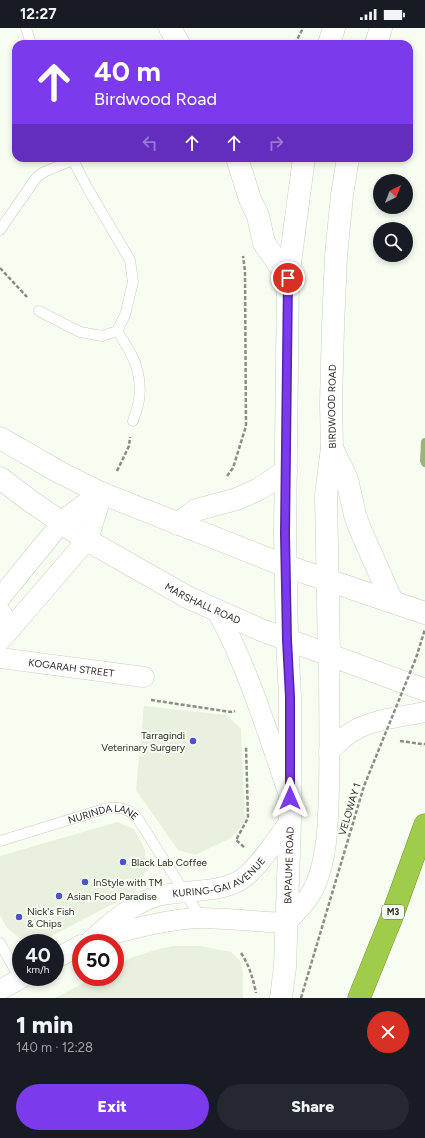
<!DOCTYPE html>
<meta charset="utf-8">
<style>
:root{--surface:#171b24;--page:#242831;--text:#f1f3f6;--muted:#9ea1a6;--accent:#7c3aed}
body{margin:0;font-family:Figtree,sans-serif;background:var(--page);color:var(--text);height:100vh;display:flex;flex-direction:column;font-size:15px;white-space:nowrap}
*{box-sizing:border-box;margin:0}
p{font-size:13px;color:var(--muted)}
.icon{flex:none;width:22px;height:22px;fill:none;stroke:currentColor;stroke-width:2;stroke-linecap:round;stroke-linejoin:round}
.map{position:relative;height:970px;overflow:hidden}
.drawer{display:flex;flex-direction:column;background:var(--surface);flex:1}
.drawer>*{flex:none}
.banner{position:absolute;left:12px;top:12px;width:401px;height:122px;border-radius:12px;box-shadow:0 2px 6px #0003;background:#7c3aed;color:#fff;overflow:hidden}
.needle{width:26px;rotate:42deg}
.fabs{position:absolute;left:373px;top:146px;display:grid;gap:8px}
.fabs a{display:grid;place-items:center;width:40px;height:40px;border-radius:50%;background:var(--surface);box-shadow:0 2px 6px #0003;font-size:20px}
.speed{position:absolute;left:12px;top:906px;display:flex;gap:8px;font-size:20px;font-weight:700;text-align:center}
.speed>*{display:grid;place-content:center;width:52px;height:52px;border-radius:50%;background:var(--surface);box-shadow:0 2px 6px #0003;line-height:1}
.speed small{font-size:10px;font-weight:400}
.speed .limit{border:6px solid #d22;background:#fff;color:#111}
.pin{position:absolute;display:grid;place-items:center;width:34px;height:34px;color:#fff;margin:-17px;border:2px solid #fff;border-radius:50%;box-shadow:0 1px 4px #0007}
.me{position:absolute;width:44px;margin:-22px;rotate:0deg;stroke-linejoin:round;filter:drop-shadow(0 0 3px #0008)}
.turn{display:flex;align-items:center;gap:14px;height:84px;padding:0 16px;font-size:18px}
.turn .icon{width:52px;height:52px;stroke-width:2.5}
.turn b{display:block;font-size:28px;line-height:34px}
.lanes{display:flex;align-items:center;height:38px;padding:0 16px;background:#0003;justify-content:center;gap:20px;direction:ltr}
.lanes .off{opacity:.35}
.round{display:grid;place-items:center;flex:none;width:42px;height:42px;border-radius:21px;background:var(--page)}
.head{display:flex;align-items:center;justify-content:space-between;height:68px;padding:0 16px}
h1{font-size:24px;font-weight:800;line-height:30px}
.cta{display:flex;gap:8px;margin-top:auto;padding:8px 16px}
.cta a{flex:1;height:46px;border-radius:24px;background:var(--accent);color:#fff;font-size:16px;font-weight:800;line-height:46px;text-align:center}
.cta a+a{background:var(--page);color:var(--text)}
.status{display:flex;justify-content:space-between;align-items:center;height:28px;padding:0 20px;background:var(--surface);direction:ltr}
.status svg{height:11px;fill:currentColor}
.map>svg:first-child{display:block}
.built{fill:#e8f1de}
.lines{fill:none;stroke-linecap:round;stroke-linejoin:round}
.stream{stroke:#9cb47b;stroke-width:8}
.service-casing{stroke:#cacfc3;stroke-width:11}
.minor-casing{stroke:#cacfc3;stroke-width:21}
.tertiary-casing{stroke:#cacfc3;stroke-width:23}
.secondary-casing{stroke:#cacfc3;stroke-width:23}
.motorway-casing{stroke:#76943d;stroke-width:23}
.path{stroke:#8a8e85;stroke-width:2.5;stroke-dasharray:4 2;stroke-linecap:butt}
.service{stroke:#fff;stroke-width:10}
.minor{stroke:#fff;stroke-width:20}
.tertiary{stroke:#fff;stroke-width:22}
.secondary{stroke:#fff;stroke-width:22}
.motorway{stroke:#9fcd49;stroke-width:22}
.path-bridge{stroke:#8a8e85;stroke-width:2.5;stroke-dasharray:4 2;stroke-linecap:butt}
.route-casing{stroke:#51269a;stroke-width:10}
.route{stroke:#7c3aed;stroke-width:7}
.poi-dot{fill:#4d53c9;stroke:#f7fdf1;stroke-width:1.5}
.labels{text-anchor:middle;stroke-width:4;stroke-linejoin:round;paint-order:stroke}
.shield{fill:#f7fdf1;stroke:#676a63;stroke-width:1}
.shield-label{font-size:9px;font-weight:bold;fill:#292b26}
.street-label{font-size:10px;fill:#292b26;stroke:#f7fdf1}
.poi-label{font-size:10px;fill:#292b26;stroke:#f7fdf1;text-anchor:start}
</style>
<div class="status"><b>12:27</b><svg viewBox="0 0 49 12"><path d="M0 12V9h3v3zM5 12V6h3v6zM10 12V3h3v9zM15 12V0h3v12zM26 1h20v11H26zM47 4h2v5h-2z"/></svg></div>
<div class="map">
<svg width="425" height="970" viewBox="0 0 425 970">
<rect width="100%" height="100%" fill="#f7fdf1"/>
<g class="built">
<polygon points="144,678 227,687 241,701 245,793 231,810 195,827 178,822 136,762"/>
<polygon points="117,794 134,801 145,822 146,843 134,865 38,915 23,913 7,900 0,887 0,828"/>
<polygon points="172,918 201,918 231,924 240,933 243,945 243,970 55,970 95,949 115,949 115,938 133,929 159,921"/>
</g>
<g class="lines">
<polyline class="stream" points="425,414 424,433 425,435"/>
<defs>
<g id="service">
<polyline points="26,0 31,16"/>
<polyline points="0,202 36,150 44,144 73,132"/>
<polyline points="39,283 80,304 102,308 117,303 125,287 133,254 130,232 88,161 72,130"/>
<path d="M117 303C132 325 143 344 139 372 138 379 135 386 133 393"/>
<path id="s1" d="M0 813 104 781C118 778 129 780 138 791L201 890"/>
<polyline points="0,915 20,951"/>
</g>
<g id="minor">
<polyline points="0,570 62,494"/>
<polyline points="0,583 11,601"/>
<path d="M217 583C248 640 267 703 288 764"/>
<polyline points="0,613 87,512"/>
<path id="s2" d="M0 630 144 649"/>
<path d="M329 724C336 717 342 710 350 705 371 691 401 689 425 684"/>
<path id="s3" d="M95 909C113 892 134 875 158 868 184 861 215 866 239 853 256 844 278 809 290 793"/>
<path d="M92 911C127 903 164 891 200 890 228 890 258 894 286 895 296 884 308 873 314 860 328 830 328 793 329 761 330 716 329 671 329 627"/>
<polyline points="55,931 81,917"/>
<polyline points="0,962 23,949"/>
</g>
<polyline id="tertiary" points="170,0 179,16"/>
<g id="secondary">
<polyline points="329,16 334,0"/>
<polyline points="376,16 381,0"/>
<polyline points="237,130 250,171 258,188 264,215 288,250"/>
<polyline points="0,410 59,444 101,465 286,538 425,585"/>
<polyline points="332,420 347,451 355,487 360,501 392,573"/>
<path id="s4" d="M0 450 29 472 87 512 187 569 261 602 425 662"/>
<polyline points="62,494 101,465"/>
<polyline points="178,496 196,482 237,471 259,461 286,443"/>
<polyline points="87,512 101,465"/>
<path id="s5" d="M329 627 326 467 332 420 331 376 333 298 336 228 342 167 348 130"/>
<path id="s6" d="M281 970 285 939 290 793V669L287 612 285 506 288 250 304 130"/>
</g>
<polyline id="motorway" points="359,970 391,891 425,797"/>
</defs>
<use href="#service" class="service-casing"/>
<use href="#minor" class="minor-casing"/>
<use href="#tertiary" class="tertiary-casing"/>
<use href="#secondary" class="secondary-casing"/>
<use href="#motorway" class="motorway-casing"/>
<g class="path">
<polyline points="295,16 303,0"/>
<polyline points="0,240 27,269"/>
<polyline points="117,443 129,418 130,409"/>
<polyline points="227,448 233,440 246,398 245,243 243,228"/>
<polyline points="151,672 231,684 235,683"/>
<polyline points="400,713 422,716 425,716"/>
<polyline points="244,819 236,812 248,790 246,718"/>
<path d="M241 925C249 937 253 950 256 965"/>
</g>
<use href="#service" class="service"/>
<use href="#minor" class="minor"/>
<use href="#tertiary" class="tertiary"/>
<use href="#secondary" class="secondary"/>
<use href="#motorway" class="motorway"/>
<polyline class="path-bridge" points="301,970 364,758 416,630 425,601"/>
</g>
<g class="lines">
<defs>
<polyline id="route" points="288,250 285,506 287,612 290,669 290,770"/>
</defs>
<use href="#route" class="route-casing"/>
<use href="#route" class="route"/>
</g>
<g class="poi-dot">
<circle cx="193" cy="713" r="4"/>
<circle cx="123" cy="834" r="4"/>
<circle cx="85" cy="854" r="4"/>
<circle cx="59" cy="868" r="4"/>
<circle cx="19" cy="889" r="4"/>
</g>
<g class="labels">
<rect class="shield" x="382" y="877" width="22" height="14" rx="3"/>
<g class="shield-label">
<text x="393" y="887">M3</text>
</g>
<g class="street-label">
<text dy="4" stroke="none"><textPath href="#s5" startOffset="249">BIRDWOOD ROAD</textPath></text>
<text dy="4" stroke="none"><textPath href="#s4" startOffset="239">MARSHALL ROAD</textPath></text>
<text dy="4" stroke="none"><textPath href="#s2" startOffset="72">KOGARAH STREET</textPath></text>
<text transform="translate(349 781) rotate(-73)" y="4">VELOWAY 1</text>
<text dy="4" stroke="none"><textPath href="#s1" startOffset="108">NURINDA LANE</textPath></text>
<text dy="4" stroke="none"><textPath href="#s6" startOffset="133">BAPAUME ROAD</textPath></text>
<text dy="4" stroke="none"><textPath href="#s3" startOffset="141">KURING-GAI AVENUE</textPath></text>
</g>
<g class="poi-label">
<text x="185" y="711" text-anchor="end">Tarragindi<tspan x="185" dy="12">Veterinary Surgery</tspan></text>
<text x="131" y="838">Black Lab Coffee</text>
<text x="93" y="858">InStyle with TM</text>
<text x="67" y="872">Asian Food Paradise</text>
<text x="27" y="887">Nick's Fish<tspan x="27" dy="12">&amp; Chips</tspan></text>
</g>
</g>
</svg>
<div class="fabs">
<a><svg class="needle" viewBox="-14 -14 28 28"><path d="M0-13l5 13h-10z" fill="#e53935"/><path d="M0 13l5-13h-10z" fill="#9ea1a6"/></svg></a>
<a><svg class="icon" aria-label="search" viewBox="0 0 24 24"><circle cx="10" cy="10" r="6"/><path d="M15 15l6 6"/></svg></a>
</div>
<div class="speed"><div>40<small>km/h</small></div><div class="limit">50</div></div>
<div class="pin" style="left:288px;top:250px;background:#d93025"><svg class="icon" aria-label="arrive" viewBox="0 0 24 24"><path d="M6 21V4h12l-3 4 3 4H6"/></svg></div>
<svg class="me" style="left:290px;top:770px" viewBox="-20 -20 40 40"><path d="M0-17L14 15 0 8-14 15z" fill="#7c3aed" stroke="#fff" stroke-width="4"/></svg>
<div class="banner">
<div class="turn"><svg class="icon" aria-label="ahead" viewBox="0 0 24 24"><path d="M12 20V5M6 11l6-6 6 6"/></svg><div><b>40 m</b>Birdwood Road</div></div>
<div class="lanes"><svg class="icon off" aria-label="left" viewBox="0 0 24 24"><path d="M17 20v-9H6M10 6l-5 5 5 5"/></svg><svg class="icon" aria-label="ahead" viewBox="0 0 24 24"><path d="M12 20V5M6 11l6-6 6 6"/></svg><svg class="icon" aria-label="ahead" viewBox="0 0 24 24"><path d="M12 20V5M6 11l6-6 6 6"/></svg><svg class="icon off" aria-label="right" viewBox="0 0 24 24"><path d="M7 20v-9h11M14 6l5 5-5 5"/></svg></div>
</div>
</div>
<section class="drawer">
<div class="head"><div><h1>1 min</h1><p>140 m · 12:28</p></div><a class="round" style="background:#d93025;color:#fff"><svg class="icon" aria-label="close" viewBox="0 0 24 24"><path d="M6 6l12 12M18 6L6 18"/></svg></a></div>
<div class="cta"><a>Exit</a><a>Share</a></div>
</section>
